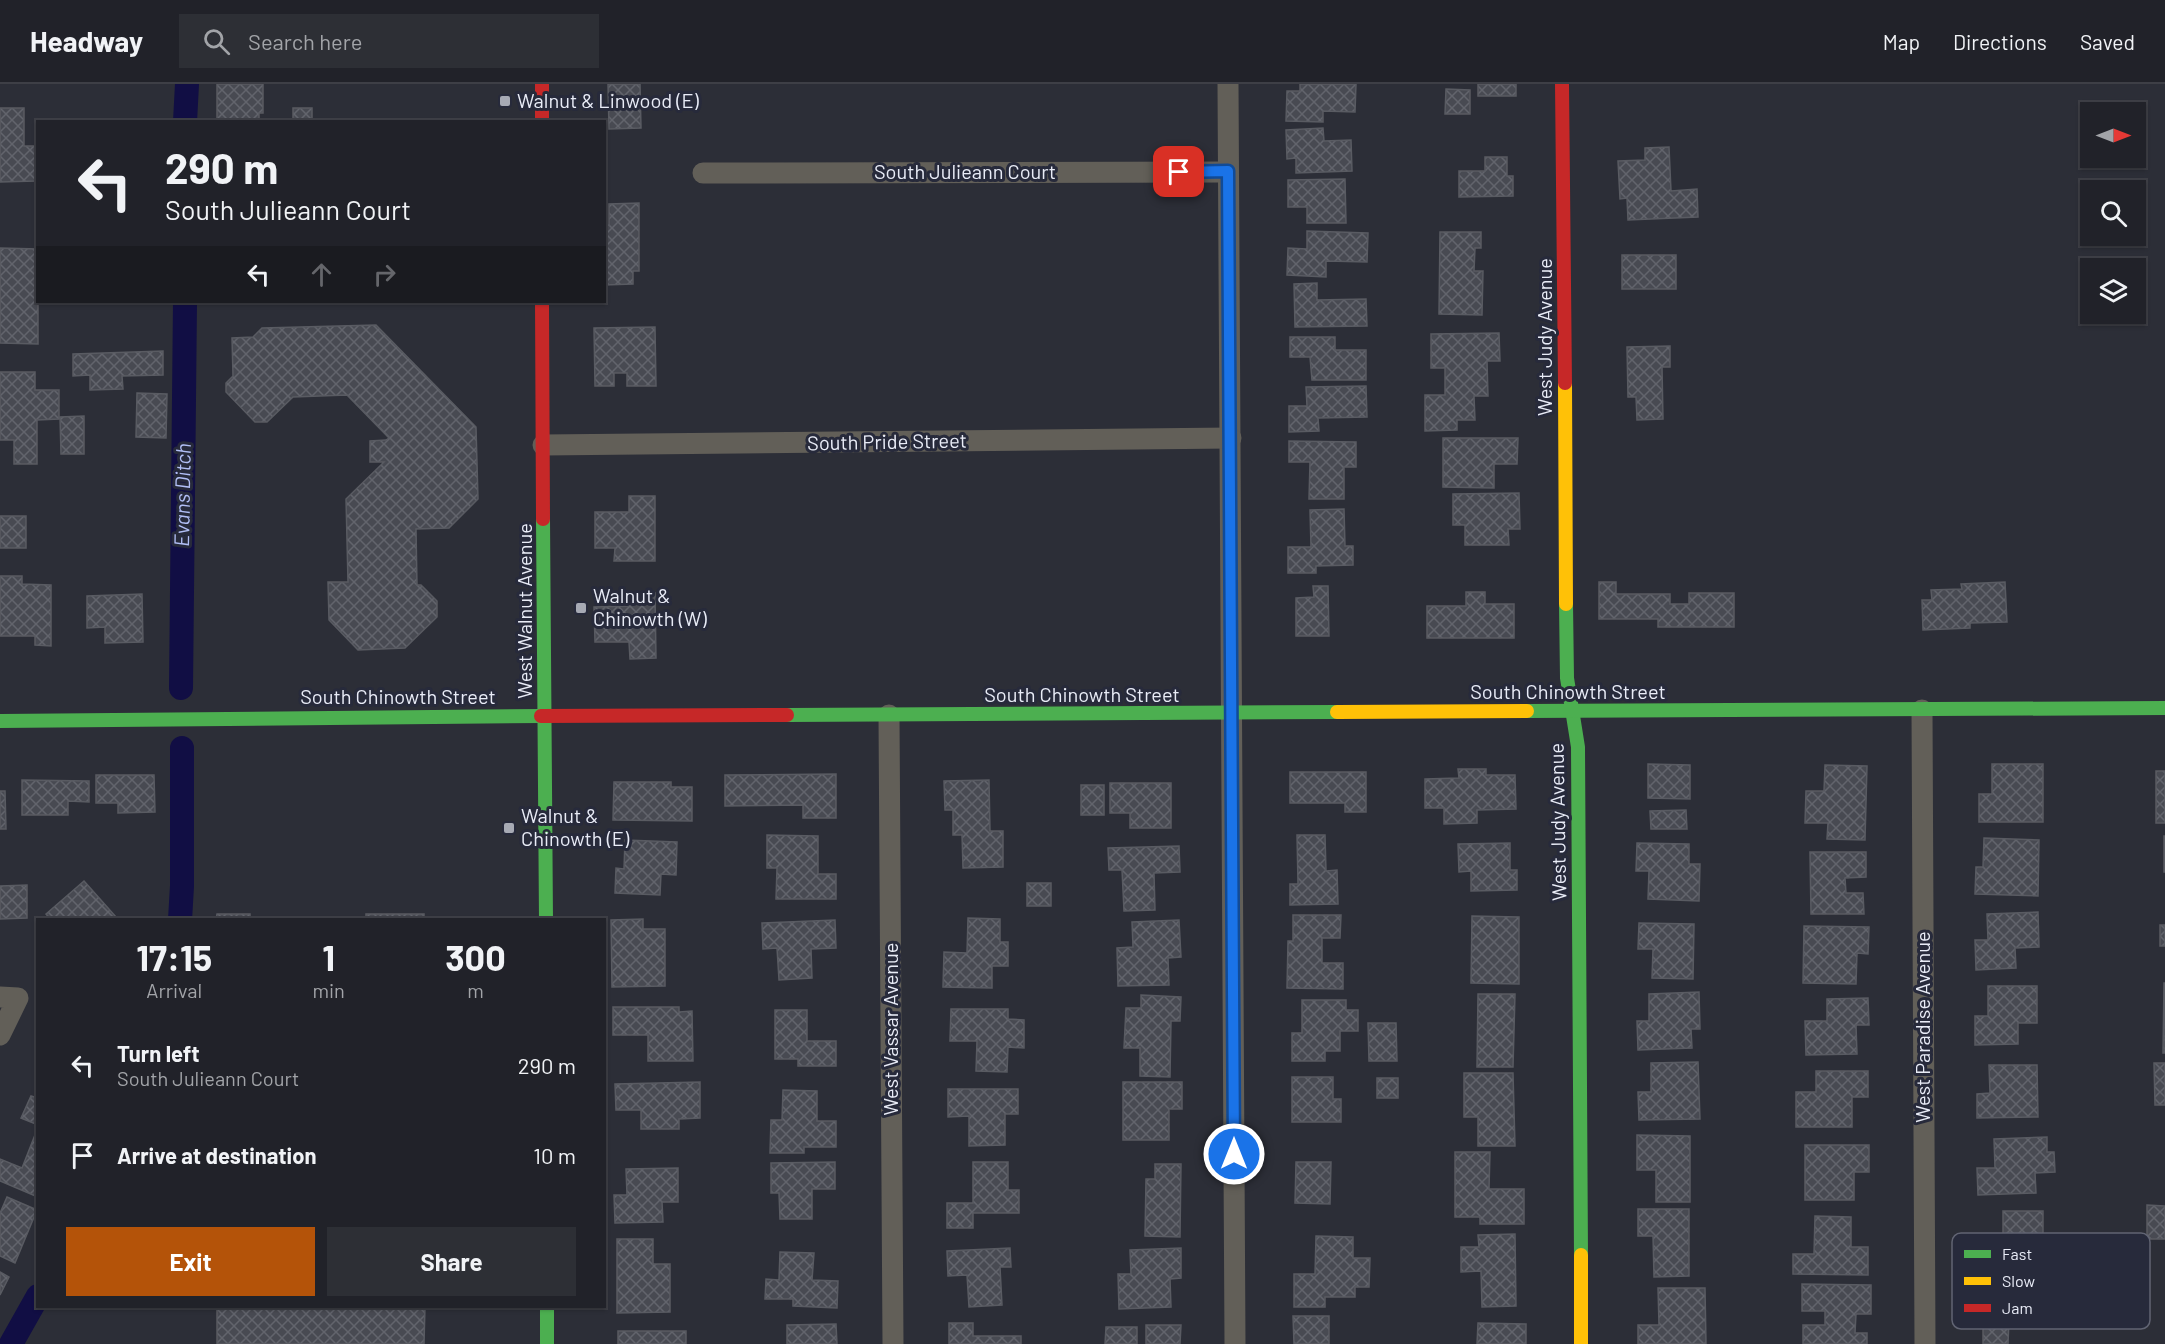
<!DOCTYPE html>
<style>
:root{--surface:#212229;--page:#2d2f35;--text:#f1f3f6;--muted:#a2a4a8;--line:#3e3f46;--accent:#b45309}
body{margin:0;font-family:Barlow,sans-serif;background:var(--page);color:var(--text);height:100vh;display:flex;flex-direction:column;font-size:22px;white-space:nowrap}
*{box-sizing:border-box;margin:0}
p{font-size:20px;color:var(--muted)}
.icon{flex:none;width:33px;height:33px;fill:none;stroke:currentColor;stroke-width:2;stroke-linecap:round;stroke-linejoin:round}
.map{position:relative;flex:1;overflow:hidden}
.sheet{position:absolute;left:36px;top:834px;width:570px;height:390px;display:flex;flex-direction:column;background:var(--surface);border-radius:0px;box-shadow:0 2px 4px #0004,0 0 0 2px var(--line)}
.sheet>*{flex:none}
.guide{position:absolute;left:36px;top:36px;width:570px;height:183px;border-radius:0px;box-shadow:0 2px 4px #0004,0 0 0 2px var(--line);background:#212229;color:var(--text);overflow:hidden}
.needle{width:39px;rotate:90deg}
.controls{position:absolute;left:2080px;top:18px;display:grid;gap:12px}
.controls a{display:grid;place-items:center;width:66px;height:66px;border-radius:0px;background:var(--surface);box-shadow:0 2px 4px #0004,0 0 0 2px var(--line);font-size:30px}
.pin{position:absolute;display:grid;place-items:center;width:51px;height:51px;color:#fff;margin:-26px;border-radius:12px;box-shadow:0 3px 9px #0006}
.me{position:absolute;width:66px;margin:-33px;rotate:0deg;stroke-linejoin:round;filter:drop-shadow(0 0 4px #0008)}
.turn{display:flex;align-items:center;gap:21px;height:126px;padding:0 30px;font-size:27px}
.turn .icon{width:78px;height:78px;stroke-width:2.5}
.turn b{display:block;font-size:42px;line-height:51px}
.lanes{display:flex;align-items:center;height:57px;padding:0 30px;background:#0003;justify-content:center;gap:30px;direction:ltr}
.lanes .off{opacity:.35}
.eta{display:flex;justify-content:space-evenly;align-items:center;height:102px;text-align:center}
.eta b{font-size:36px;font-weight:700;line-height:42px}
.cta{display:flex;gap:12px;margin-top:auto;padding:12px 30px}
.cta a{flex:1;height:69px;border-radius:0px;background:var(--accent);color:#fff;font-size:24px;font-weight:700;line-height:69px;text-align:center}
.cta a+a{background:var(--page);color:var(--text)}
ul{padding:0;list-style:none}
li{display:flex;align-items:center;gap:18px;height:90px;padding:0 30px}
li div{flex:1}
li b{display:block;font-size:22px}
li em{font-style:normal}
header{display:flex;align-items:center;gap:36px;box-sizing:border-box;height:84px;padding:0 30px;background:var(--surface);border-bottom:2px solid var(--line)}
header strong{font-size:28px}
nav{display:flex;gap:33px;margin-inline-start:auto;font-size:21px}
.search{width:420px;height:54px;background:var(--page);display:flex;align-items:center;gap:15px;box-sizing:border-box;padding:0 21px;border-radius:0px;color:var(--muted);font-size:22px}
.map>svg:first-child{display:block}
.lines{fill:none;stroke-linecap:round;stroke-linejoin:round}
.canal{stroke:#110e44;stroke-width:24}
.building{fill:url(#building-cross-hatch);stroke:#595b62;stroke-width:1.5}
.street{stroke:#625f58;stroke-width:21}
.fast{stroke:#4caf50;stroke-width:14}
.slow{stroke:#ffc107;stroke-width:14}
.jam{stroke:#c62828;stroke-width:14}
.route-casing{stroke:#114b97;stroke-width:15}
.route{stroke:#1a73e8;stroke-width:10}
.poi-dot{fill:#a7aab4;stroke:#272a3b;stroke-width:2}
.labels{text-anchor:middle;stroke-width:6;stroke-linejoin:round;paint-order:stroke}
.poi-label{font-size:20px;fill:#e9ecf7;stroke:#272a3b;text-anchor:start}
.street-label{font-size:20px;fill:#e9ecf7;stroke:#272a3b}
.water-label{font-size:21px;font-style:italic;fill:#b1bef5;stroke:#272a3b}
.key{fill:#272a3b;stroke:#616473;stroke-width:1.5}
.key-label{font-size:16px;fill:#e9ecf7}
</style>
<header>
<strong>Headway</strong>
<div class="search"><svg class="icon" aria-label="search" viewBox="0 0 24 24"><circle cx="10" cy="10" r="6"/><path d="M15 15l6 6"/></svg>Search here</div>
<nav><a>Map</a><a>Directions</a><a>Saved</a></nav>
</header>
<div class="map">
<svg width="2165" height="1260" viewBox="0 0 2165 1260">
<defs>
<pattern id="building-cross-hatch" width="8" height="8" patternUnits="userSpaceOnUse" patternTransform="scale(1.5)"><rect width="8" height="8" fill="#484a52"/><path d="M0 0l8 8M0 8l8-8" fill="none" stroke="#62646c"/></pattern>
</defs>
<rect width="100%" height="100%" fill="#2c2e37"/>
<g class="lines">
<g class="canal">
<polyline points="185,38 187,0"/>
<polyline points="181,604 185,218"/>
<polyline points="180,836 182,802 182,664"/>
<polyline points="11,1260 38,1212"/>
</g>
</g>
<g class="building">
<polygon points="217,0 263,0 263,29 259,29 259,38 217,38"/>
<polygon points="608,0 640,0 641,44 609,45"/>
<polygon points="1300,0 1356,0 1355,28 1323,27 1323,38 1286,37 1287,7 1300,7"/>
<rect x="1478" y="0" width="38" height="12"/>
<polygon points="1446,5 1470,6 1470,30 1445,30"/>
<polygon points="0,24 24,24 24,62 35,62 35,97 0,98"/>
<rect x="293" y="24" width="19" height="14"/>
<polygon points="1323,44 1324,57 1351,56 1352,87 1296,89 1296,74 1287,75 1286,46"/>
<polygon points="1669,63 1671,107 1697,105 1698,133 1628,136 1627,114 1620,115 1618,77 1645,76 1645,64"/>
<polygon points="1485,73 1507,73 1507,92 1513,92 1513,112 1459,113 1459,87 1485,87"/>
<polygon points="1345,95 1346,139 1307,139 1307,123 1288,123 1288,96"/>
<polygon points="639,119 639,187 633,187 633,200 604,201 604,141 609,141 609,120"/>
<polygon points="1307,147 1368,149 1367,178 1326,177 1326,193 1287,191 1288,164 1307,165"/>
<polygon points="1440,148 1481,148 1481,164 1475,164 1474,187 1483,187 1482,231 1439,230"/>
<polygon points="0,164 38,165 38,260 0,259"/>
<rect x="1622" y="171" width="54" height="34"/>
<polygon points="1317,199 1317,216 1366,215 1367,242 1295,243 1294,200"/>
<polygon points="376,241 476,343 478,415 449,444 416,445 417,501 421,501 437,517 437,533 405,564 358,566 329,536 328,498 348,498 346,415 384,378 370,378 370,357 386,356 389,354 347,311 293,313 267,338 255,338 226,308 226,299 233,292 232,254 253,253 262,244"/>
<polygon points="655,243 656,302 627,302 627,289 614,289 614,302 595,302 594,244"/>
<polygon points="1499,249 1500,277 1487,277 1488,312 1474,312 1475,336 1457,336 1457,346 1425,347 1425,311 1445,311 1445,284 1431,284 1431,250"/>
<polygon points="1290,253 1335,253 1335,266 1366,266 1366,296 1312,296 1310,273 1290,273"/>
<polygon points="1670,262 1670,283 1662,283 1663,335 1637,336 1636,313 1628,313 1627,263"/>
<polygon points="163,267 163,291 122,292 123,305 90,306 90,291 73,292 73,270"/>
<polygon points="0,288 35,288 35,306 59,306 59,335 37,336 37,380 14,380 14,356 0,356"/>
<polygon points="1366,302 1367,333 1318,334 1319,347 1289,348 1289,322 1307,322 1306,303"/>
<polygon points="137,309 167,310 166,354 136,353"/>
<polygon points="84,332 84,370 61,370 60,333"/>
<polygon points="1443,354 1518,354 1517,380 1494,380 1494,404 1443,403"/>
<polygon points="1289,357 1356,358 1356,383 1344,383 1344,415 1309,415 1310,378 1289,378"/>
<polygon points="1519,409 1520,445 1508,445 1509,461 1465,461 1465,441 1453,441 1453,410"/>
<polygon points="629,412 655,412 655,477 614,477 615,464 595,464 595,428 629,428"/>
<polygon points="1344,425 1345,462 1353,462 1353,481 1316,482 1316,489 1288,489 1288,463 1311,463 1310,426"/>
<rect x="0" y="432" width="26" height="32"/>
<polygon points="0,492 22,492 22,500 51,501 51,562 35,561 35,552 0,552"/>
<polygon points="1599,498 1616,498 1616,510 1670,510 1670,520 1689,520 1689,509 1734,509 1734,543 1658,543 1658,535 1599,535"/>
<polygon points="2005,498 2007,538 1970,539 1970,544 1923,546 1922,516 1932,516 1931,506 1962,505 1961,500"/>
<polygon points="1313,502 1328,502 1329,552 1296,552 1296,514 1314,513"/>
<polygon points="1466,508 1485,508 1485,520 1514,520 1514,554 1427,554 1427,522 1466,522"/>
<polygon points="628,509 655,509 656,574 630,575 629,558 595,558 594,523 628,522"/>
<polygon points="142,510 143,558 105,559 105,543 87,544 87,512"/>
<polygon points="1648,680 1690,681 1690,715 1648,714"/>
<polygon points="1992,680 2043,680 2043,738 1979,738 1979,710 1992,710"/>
<polygon points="1825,681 1867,682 1865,756 1827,755 1828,739 1805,739 1806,707 1824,707"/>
<polygon points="1458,685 1486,685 1486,691 1515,691 1516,725 1477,726 1477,739 1444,740 1444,724 1425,724 1425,695 1459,694"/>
<rect x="2156" y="687" width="9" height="52"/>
<polygon points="1290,688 1366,688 1366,728 1345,728 1345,719 1290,719"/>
<polygon points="836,690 836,734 803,734 803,721 725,722 725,691"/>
<polygon points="96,691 154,691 155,728 118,729 118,719 96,719"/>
<polygon points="22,696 89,697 89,718 68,717 68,731 22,731"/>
<polygon points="989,696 990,747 1003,747 1003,783 963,784 962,751 953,751 953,726 945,726 944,697"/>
<polygon points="614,698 671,698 671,703 692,703 692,737 613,736"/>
<polygon points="1110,699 1171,699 1171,744 1130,744 1130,729 1110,729"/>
<rect x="1081" y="701" width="23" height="30"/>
<polygon points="0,707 5,707 6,745 0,745"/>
<polygon points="1686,726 1687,745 1651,745 1650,727"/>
<polygon points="767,751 818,752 818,790 836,790 836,815 776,815 777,784 767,784"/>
<polygon points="1297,751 1325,751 1326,787 1337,786 1338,820 1290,821 1290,800 1298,800"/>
<rect x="2164" y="752" width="1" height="36"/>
<polygon points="1984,754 2039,756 2038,812 1975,810 1976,783 1983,783"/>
<polygon points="625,756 677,758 676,791 661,790 660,811 615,809 616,784 624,785"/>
<polygon points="1510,759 1510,786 1517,786 1517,806 1471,807 1471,787 1459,788 1458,760"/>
<polygon points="1637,759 1689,760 1689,780 1700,780 1699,817 1648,815 1649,787 1636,787"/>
<polygon points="1179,762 1180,788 1154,789 1155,826 1124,827 1122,786 1109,786 1108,764"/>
<polygon points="1810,768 1866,768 1866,793 1845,794 1846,809 1863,809 1864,830 1811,830"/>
<polygon points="84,797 117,834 114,836 51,836 46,830"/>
<rect x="1027" y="799" width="24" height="23"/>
<polygon points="27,801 27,834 0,835 0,802"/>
<polygon points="2038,828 2039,863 2015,864 2016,884 1976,886 1975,856 1988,856 1987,830"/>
<polygon points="217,830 250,830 250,836 216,836"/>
<rect x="366" y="830" width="58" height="6"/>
<polygon points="1293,831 1341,831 1340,854 1322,854 1322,879 1343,879 1343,905 1287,904 1288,857 1293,857"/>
<polygon points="1472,832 1519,833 1519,900 1471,899"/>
<polygon points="968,834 1000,835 1000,858 1008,858 1008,882 992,882 992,904 943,903 944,868 967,869"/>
<polygon points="643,835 643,845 665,845 665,902 612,903 611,836"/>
<polygon points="835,836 836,864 811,865 812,894 779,896 777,864 763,865 762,839"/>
<polygon points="1179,836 1181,873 1168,874 1169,901 1118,902 1117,864 1133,863 1132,838"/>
<polygon points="1639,839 1694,840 1693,895 1652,894 1653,865 1638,865"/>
<rect x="2160" y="841" width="5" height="21"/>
<polygon points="1804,842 1869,843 1868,870 1857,869 1856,900 1803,899"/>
<polygon points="2164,899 2165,899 2165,969 2163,969"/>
<polygon points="1988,902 2037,902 2037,939 2018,939 2018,960 1975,961 1975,932 1988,932"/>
<polygon points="1699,908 1700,945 1691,945 1692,964 1638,966 1637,937 1649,937 1649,910"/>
<polygon points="1478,910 1515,910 1513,983 1477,983"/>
<polygon points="1141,911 1181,913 1180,937 1171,937 1170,993 1140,992 1140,964 1124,964 1126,924 1141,924"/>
<polygon points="1868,914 1869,941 1856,941 1857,970 1806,971 1805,937 1827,937 1827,915"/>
<polygon points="1302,916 1346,916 1346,926 1358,926 1358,947 1340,947 1340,967 1325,967 1325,977 1292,977 1292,949 1302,949"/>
<polygon points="613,923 679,923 679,928 692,927 693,977 648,977 648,951 613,951"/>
<polygon points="951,925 1008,925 1008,935 1024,936 1024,964 1008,963 1007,988 976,987 977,957 950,957"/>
<polygon points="775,926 807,926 807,957 836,957 836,982 798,982 798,975 775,975"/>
<polygon points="1368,939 1396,939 1397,977 1369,977"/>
<polygon points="1698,978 1700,1035 1639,1036 1638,1008 1651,1008 1651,979"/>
<polygon points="2154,979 2165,979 2165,1021 2155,1021"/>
<polygon points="1989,981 2037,981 2038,1033 1977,1034 1977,1010 1990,1009"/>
<polygon points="1816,987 1868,987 1868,1013 1852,1013 1852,1043 1796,1043 1796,1008 1816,1008"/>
<polygon points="1464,989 1513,989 1515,1062 1478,1062 1478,1033 1464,1033"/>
<polygon points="1292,993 1333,993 1333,1015 1341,1015 1341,1038 1292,1038"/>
<rect x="1377" y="994" width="21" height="20"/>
<polygon points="700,998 700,1034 679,1035 679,1045 641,1045 641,1026 616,1026 615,1000"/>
<polygon points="1123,998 1182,998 1182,1025 1169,1025 1169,1056 1123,1056"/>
<polygon points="948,1005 1018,1005 1018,1030 1005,1030 1005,1061 969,1062 969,1032 948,1033"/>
<polygon points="783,1006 817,1007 817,1037 836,1037 836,1063 804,1063 804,1069 770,1069 771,1036 782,1036"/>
<polygon points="31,1012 38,1014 38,1041 21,1034"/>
<polygon points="35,1051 38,1052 38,1113 0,1097 0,1075 22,1084"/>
<polygon points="1637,1051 1690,1052 1690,1118 1656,1118 1656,1086 1637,1086"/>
<polygon points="2047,1053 2047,1068 2054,1068 2055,1088 2035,1089 2036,1109 1978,1111 1977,1084 1995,1084 1994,1055"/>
<polygon points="1805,1061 1869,1061 1869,1088 1854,1088 1854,1116 1805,1116"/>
<polygon points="1455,1068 1490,1068 1489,1105 1524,1105 1524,1140 1480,1140 1480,1133 1455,1133"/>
<polygon points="835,1078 835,1105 812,1105 812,1135 780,1135 779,1109 771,1109 771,1079"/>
<polygon points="973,1078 1008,1078 1008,1106 1019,1106 1019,1129 973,1129 973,1144 947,1144 947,1119 973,1119"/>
<polygon points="1296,1078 1331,1078 1330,1120 1295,1119"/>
<polygon points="1155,1080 1181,1080 1180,1153 1145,1152 1146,1095 1155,1095"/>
<polygon points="678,1084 678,1118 662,1118 663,1138 615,1139 614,1111 627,1111 626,1085"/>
<polygon points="7,1113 37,1126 15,1179 0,1172 0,1129"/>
<polygon points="2147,1121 2165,1122 2165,1155 2147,1155"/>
<polygon points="1638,1125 1689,1125 1689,1192 1654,1193 1653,1152 1638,1152"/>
<polygon points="2003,1127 2043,1127 2043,1152 2049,1152 2049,1170 2034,1170 2034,1190 1977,1190 1977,1158 2003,1158"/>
<polygon points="1815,1132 1851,1133 1851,1163 1868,1163 1868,1191 1793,1190 1793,1170 1814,1170"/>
<polygon points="1515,1150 1516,1222 1482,1223 1481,1187 1461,1188 1461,1163 1479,1163 1478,1151"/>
<polygon points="1316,1152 1353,1153 1353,1174 1370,1174 1369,1203 1355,1203 1355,1213 1325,1213 1325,1223 1294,1223 1294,1190 1315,1190"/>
<polygon points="617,1155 653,1155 653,1180 670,1180 670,1228 617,1229"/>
<polygon points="1010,1164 1011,1183 1000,1183 1002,1221 969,1223 967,1191 948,1192 947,1167"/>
<polygon points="1181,1164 1181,1194 1170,1195 1171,1223 1119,1225 1118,1190 1131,1190 1130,1166"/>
<polygon points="780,1168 814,1169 812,1196 838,1197 837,1224 793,1222 793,1215 765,1215 766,1195 779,1196"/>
<polygon points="0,1188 9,1193 0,1211"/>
<polygon points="1978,1199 2037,1200 2037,1237 2009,1236 2008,1260 1983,1260 1983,1233 1977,1233"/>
<polygon points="1802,1200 1871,1201 1871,1230 1856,1230 1855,1249 1867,1249 1867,1260 1803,1260 1803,1241 1825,1241 1825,1227 1802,1227"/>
<polygon points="1658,1204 1705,1204 1706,1260 1638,1260 1638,1241 1659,1241"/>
<polygon points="217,1222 425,1222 424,1260 217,1260"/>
<polygon points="1293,1232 1329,1232 1329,1260 1294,1260"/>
<polygon points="949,1239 973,1239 973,1252 1021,1252 1021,1260 949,1260"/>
<polygon points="1478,1239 1526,1240 1526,1260 1477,1260"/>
<polygon points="836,1240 837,1260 787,1260 787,1241"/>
<polygon points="1146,1241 1181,1241 1180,1260 1146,1260"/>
<polygon points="1106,1243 1137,1243 1137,1260 1105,1260"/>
<rect x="618" y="1247" width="68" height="13"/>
</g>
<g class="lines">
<g class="street">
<polyline points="1228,0 1235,1260"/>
<polyline points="703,89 1228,88"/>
<polyline points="543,361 1231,354"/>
<polyline points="1922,626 1925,1260"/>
<polyline points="889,631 893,1260"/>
<polyline points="0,913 18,914 0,951"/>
</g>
<g class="fast">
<polyline points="543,435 546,836"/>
<polyline points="1566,520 1567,594 1578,663 1581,1171"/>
<polyline points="1527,627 2165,624"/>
<polyline points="787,631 1337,628"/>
<polyline points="0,637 541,632"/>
<polyline points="547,1222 547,1260"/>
</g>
<g class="slow">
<polyline points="1565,299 1566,520"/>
<polyline points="1337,628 1527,627"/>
<polyline points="1581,1171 1581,1260"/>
</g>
<g class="jam">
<polyline points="542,0 542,38"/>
<polyline points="1562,0 1565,299"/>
<polyline points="542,218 543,435"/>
<polyline points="541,632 787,631"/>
</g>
</g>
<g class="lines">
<defs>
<polyline id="route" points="1179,88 1228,87 1234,1070"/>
</defs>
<use href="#route" class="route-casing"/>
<use href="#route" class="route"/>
</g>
<g class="poi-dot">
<rect x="499" y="11" width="12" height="12" rx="3"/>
<rect x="575" y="518" width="12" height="12" rx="3"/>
<rect x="503" y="738" width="12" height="12" rx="3"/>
</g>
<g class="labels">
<g class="poi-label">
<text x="517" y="24">Walnut &amp; Linwood (E)</text>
<text x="593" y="519">Walnut &amp;<tspan x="593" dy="23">Chinowth (W)</tspan></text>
<text x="521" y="739">Walnut &amp;<tspan x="521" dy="23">Chinowth (E)</tspan></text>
</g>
<g class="street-label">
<text x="965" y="95">South Julieann Court</text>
<text transform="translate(1545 253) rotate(-90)" y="7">West Judy Avenue</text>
<text transform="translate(887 358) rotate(-1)" y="7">South Pride Street</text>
<text transform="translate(525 527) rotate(-90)" y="7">West Walnut Avenue</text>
<text x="1568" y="615">South Chinowth Street</text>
<text x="1082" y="618">South Chinowth Street</text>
<text x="398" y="620">South Chinowth Street</text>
<text transform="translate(1558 738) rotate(-91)" y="7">West Judy Avenue</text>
<text transform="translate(1923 943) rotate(-90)" y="7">West Paradise Avenue</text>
<text transform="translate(891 945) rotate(-90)" y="7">West Vassar Avenue</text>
</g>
<g class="water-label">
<text transform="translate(183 411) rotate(-89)" y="7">Evans Ditch</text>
</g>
</g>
<rect x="1952" y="1149" width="198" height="96" rx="9" class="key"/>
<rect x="1964" y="1166" width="27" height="8" fill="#4caf50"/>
<rect x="1964" y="1193" width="27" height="8" fill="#ffc107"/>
<rect x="1964" y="1220" width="27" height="8" fill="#c62828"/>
<g class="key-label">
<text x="2002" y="1176">Fast</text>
<text x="2002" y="1203">Slow</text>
<text x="2002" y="1230">Jam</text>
</g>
</svg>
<div class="controls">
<a><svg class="needle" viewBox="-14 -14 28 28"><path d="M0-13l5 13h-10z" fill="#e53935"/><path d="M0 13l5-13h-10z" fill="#a2a4a8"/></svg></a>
<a><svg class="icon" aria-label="search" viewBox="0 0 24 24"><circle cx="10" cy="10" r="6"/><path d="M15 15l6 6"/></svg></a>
<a><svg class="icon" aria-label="layers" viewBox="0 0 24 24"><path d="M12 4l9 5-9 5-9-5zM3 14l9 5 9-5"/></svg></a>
</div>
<div class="pin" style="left:1179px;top:88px;background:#d93025"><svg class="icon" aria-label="arrive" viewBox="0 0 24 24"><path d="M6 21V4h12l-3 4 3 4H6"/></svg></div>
<svg class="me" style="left:1234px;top:1070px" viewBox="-20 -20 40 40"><circle r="17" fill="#1a73e8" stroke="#fff" stroke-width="3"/><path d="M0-11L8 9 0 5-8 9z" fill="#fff"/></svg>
<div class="guide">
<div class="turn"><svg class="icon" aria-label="left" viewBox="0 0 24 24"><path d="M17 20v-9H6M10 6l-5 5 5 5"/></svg><div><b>290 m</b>South Julieann Court</div></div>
<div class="lanes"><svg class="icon" aria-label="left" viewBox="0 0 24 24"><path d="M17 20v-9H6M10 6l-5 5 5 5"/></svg><svg class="icon off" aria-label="ahead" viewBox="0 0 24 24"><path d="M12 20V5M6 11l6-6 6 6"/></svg><svg class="icon off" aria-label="right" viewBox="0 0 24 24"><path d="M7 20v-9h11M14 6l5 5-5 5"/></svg></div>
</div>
<section class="sheet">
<div class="eta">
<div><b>17:15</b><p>Arrival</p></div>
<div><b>1</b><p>min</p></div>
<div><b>300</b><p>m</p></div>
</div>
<ul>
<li><svg class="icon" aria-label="left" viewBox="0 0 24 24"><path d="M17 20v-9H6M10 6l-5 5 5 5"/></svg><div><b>Turn left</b><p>South Julieann Court</p></div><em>290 m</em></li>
<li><svg class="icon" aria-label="arrive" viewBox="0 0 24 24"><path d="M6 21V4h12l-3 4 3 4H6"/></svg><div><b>Arrive at destination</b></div><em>10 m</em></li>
</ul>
<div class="cta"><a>Exit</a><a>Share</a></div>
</section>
</div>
